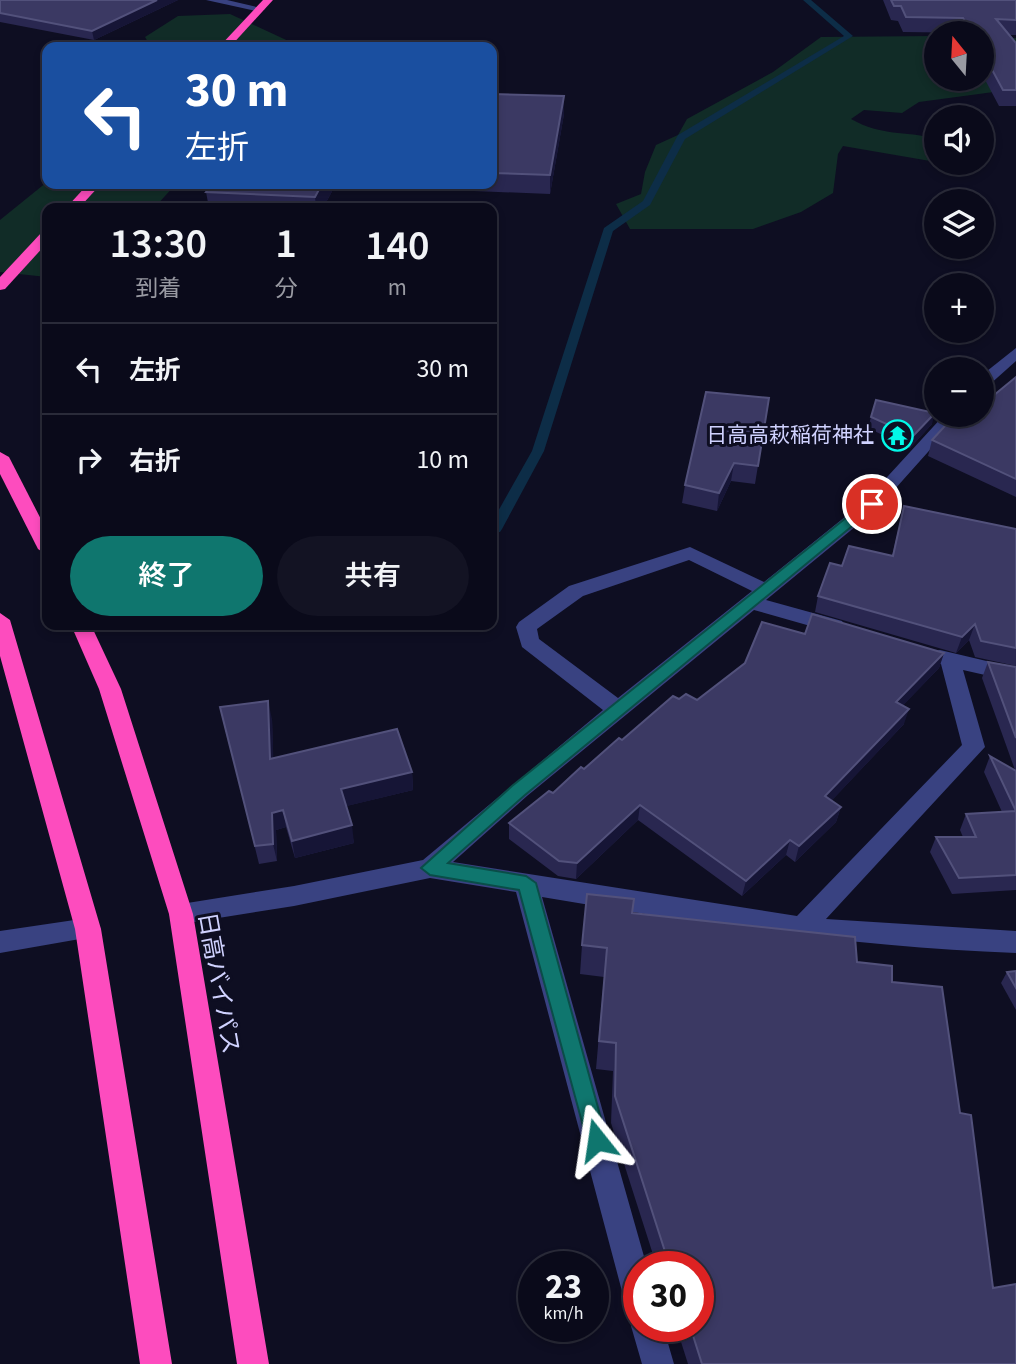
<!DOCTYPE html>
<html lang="ja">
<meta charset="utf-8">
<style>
:root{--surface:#0a0a1a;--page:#131323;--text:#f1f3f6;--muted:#999aa2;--line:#2a2b39;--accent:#0f766e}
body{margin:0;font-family:"Source Sans 3","Noto Sans JP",sans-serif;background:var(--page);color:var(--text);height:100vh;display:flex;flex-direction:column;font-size:26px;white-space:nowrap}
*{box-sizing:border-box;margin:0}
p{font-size:23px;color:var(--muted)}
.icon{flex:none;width:38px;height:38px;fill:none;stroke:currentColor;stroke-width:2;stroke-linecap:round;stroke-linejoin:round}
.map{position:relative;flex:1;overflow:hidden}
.panel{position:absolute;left:42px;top:203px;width:455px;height:427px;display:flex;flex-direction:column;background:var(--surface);border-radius:14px;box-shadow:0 4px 10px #0003,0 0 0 2px var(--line)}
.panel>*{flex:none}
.guide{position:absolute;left:42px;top:42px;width:455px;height:147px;border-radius:14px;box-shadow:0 4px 10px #0003,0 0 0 2px var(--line);background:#1a4fa0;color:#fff;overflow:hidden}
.needle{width:46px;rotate:342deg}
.controls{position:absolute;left:924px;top:21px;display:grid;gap:14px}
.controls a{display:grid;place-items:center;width:70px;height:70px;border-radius:50%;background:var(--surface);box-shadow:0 4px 10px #0003,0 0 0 2px var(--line);font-size:35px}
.speed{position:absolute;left:518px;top:1251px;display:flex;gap:14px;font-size:35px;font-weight:700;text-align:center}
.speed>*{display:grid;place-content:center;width:91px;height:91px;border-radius:50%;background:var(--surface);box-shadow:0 4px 10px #0003,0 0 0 2px var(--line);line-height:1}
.speed small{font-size:18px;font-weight:400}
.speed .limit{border:10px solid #d22;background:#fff;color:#111}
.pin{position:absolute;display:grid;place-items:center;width:60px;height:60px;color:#fff;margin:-30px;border:4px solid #fff;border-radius:50%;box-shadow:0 2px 7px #0007}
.me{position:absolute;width:77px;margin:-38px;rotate:345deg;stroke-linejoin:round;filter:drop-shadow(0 0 5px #0008)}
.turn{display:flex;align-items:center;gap:24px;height:147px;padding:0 28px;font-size:32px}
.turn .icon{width:91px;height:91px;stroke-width:2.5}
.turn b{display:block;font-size:49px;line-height:60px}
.eta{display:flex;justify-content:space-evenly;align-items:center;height:119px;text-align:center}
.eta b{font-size:42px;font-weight:600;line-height:49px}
.action{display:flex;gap:14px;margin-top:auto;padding:14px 28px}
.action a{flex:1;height:80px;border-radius:42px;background:var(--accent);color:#fff;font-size:28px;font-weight:600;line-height:80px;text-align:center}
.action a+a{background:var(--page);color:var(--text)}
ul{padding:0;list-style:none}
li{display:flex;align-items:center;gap:21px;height:91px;padding:0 28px;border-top:2px solid var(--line)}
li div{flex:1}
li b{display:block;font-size:26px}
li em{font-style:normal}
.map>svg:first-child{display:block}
.green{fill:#112c27}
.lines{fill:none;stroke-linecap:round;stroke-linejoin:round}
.stream{fill:#0d2d47;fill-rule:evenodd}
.minor{fill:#394281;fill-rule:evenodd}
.highway{fill:#fd4cbe;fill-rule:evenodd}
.wall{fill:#292750}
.shaded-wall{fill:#161536}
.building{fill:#3b3963;stroke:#52517b;stroke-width:2}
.route{fill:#0f766e;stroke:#0a4d48;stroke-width:2}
.labels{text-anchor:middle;stroke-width:6;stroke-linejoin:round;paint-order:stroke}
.poi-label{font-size:21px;fill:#d0d2ff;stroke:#0e0e22;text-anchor:end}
.near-street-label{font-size:24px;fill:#d0d2ff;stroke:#0e0e22}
</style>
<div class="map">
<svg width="1016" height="1364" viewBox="0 0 1016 1364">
<rect width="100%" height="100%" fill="#0e0e22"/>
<g class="green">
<polygon points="230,14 297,45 151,47 145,37 178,16"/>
<path d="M936 36V79H982V37L1016 38V89L919 102 902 113 864 110 851 119C883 137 903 130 936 139V162L843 146 838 154 833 193 801 212 753 229H630L616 204 641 194 645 172 656 145 678 135 687 119 773 72 821 37Z"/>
<polygon points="47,182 47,184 176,184 154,208 47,208 47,277 0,272 0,220"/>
</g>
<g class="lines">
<polygon class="stream" points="803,0 811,0 853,36 685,139 650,205 613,231 544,451 502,529 500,532 492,532 492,522 532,451 604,228 643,201 678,135 844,36"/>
<g class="minor">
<polygon points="206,0 227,0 265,9 260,12"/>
<polygon points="1016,348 1016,361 988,386 982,388 982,375"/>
<path d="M944 415H961L878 508 766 600 842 621 845 626 842 631 835 633 754 610 527 796 453 862 797 916 962 745 941 664 933 662 930 657 933 652 940 650 1016 668V682L963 670 985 747 826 919 1016 931V953C856 947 700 924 542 897L647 1267H639V1310L628 1306 623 1295 516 892 430 878 294 906 181 924 172 921 169 914 172 907 181 904 294 886 423 860 603 710 522 647 516 627 519 622 569 586 690 547 764 582 866 500ZM689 560 752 591 618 698 539 639 537 629 583 596Z"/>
<polygon points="88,918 97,922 101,929 97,936 0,953 0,931"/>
<polygon points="639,1314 639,1326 663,1326 674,1364 642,1364 631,1326"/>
</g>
<g class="highway">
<polygon points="263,0 273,0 230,47 219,47"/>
<polygon points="88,184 101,184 79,208 66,208"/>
<polygon points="47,231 47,243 5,289 0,290 0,277 42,232"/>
<polygon points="0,452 9,457 47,531 47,555 38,549 0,474"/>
<polygon points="0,613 10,620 101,929 172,1364 140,1364 75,929 0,656"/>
<polygon points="71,625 91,625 121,689 193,914 269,1364 237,1364 169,914 99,689"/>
</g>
</g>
<g class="wall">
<polygon points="0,0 178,0 94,40 0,22"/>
<polygon points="883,0 1016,0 1016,35 1009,35 1016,43 1016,106 999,106 982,74 982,33 903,32 898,21 891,20"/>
<polygon points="492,94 564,96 564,114 550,194 425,189 425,184 492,184"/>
<polygon points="212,184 336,184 323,208 209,208 206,192"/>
<polygon points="1016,377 1016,497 928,456 932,440 968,416"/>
<polygon points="769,398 755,484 731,481 717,511 682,503 685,485"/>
<polygon points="871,417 932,424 910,448 868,428"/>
<polygon points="904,506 1016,529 1016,666 975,657 969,640 956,653 815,612 818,596 842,566 892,556"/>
<polygon points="805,634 944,653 939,668 903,705 904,724 831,801 841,807 836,822 795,862 786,855 742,896 638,820 576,879 558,876 509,839 509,823 553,793 622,740 679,699 697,700"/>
<polygon points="988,662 1016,667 1016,890 952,894 930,852 936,837 963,837 960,830 966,814 1002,812 984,772 990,756 1015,770 982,678"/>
<polygon points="220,707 272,719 273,758 412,772 413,790 346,806 354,843 295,858 286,827 276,830 277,861 259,864"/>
<polygon points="632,913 857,962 892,982 960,1113 993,1288 1016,1364 688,1364 676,1326 698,1326 698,1267 657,1267 611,1123 613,1071 596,1069 604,977 580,974 582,945"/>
<polygon points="1016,971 1016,1010 1001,983 1007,972"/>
</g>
<g class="shaded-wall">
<polygon points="157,0 178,0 94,40 92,31"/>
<polygon points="564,96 564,114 550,194 550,175"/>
<polygon points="322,184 336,184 323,208 316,208 315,197"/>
<polygon points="935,413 932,424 910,448 913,436"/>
<polygon points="734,463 731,481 717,511 719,493"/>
<polygon points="975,624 969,640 956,653 962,637"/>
<polygon points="944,653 939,668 892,717 896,702"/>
<polygon points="268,701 272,719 274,776 270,759"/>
<polygon points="909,709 904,724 821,812 825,796"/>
<polygon points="412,772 413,790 343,807 341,789"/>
<polygon points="640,805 638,820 576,879 577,863"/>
<polygon points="841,807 836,822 795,862 799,846"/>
<polygon points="283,810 286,827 276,830 277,861 273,844 272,813"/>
<polygon points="352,825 354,843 295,858 292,841"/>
<polygon points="790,840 786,855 742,896 746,881"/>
</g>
<g class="building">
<polygon points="0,0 157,0 92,31 0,13"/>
<polygon points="891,0 1016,0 1016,20 996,19 1016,43 1016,90 1003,90 982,51 982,33 972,33 963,18 906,17 901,6 894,6"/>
<polygon points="492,94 564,96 550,175 492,173"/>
<polygon points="212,184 322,184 315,197 206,192"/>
<polygon points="1016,377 1016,479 932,440 955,415 968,416 970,415 982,415 982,405"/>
<polygon points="706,392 769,398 758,466 734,463 719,493 685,485"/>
<polygon points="876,400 935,413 913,436 871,417"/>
<polygon points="904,506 1016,529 1016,648 981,641 975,624 962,637 818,596 830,563 842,566 849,546 893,556"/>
<polygon points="812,614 944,653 896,702 909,709 825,796 841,807 799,846 790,840 746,881 640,805 577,863 559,861 509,823 549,791 553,793 581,767 584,769 619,738 622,740 673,696 679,699 686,694 697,700 745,663 762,622 805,634"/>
<polygon points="988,662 1016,667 1016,738"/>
<polygon points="268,701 270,759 397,729 412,772 341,789 352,825 292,841 283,810 272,813 273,844 255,846 220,707"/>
<polygon points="990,756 1016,771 1016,875 959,878 936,837 976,837 966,814 1016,811"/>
<polygon points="587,894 634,899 632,913 855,937 857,962 892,966 892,982 942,987 960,1113 971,1115 993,1288 1016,1284 1016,1364 702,1364 690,1326 698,1326 698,1267 670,1267 615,1096 616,1043 599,1041 607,948 582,945"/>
<polygon points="1016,971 1016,988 1007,972"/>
</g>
<polygon class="route" points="867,501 879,504 525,795 448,863 526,876 536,883 607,1140 604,1148 597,1151 589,1148 519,890 430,875 421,868 512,786"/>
<defs>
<symbol id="temple-ring" viewBox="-11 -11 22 22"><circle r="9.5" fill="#0e0e22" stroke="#02f8e8" stroke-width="1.5"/><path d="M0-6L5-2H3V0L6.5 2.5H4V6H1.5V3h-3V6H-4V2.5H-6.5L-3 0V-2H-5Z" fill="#02f8e8"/></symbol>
</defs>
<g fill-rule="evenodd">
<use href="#temple-ring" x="880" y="418" width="35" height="35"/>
</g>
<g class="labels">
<g class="poi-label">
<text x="874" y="442">日高高萩稲荷神社</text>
</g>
<g class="near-street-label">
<text transform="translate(219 983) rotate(80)" y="8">日高バイパス</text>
</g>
</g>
</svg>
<div class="controls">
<a><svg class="needle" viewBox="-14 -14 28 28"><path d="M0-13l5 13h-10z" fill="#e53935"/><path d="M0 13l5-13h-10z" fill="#999aa2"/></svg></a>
<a><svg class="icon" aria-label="sound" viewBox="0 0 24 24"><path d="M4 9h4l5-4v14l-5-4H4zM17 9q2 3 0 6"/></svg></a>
<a><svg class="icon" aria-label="layers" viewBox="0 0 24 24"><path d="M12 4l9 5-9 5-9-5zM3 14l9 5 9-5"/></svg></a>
<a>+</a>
<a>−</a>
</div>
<div class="speed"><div>23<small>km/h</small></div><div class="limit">30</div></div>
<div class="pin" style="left:872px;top:504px;background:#d93025"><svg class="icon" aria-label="arrive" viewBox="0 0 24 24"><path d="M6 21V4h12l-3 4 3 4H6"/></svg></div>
<svg class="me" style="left:597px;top:1140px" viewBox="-20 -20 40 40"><path d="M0-17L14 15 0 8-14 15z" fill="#0f766e" stroke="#fff" stroke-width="4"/></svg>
<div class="guide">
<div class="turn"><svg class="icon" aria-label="left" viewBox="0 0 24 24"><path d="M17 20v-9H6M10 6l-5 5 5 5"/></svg><div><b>30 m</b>左折</div></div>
</div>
<section class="panel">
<div class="eta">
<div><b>13:30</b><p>到着</p></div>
<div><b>1</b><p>分</p></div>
<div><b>140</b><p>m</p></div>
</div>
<ul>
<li><svg class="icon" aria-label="left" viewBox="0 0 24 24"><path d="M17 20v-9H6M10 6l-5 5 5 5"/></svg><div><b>左折</b></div><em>30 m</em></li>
<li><svg class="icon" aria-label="right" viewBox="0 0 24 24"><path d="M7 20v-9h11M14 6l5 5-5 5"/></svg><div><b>右折</b></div><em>10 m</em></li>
</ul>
<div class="action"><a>終了</a><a>共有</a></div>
</section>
</div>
